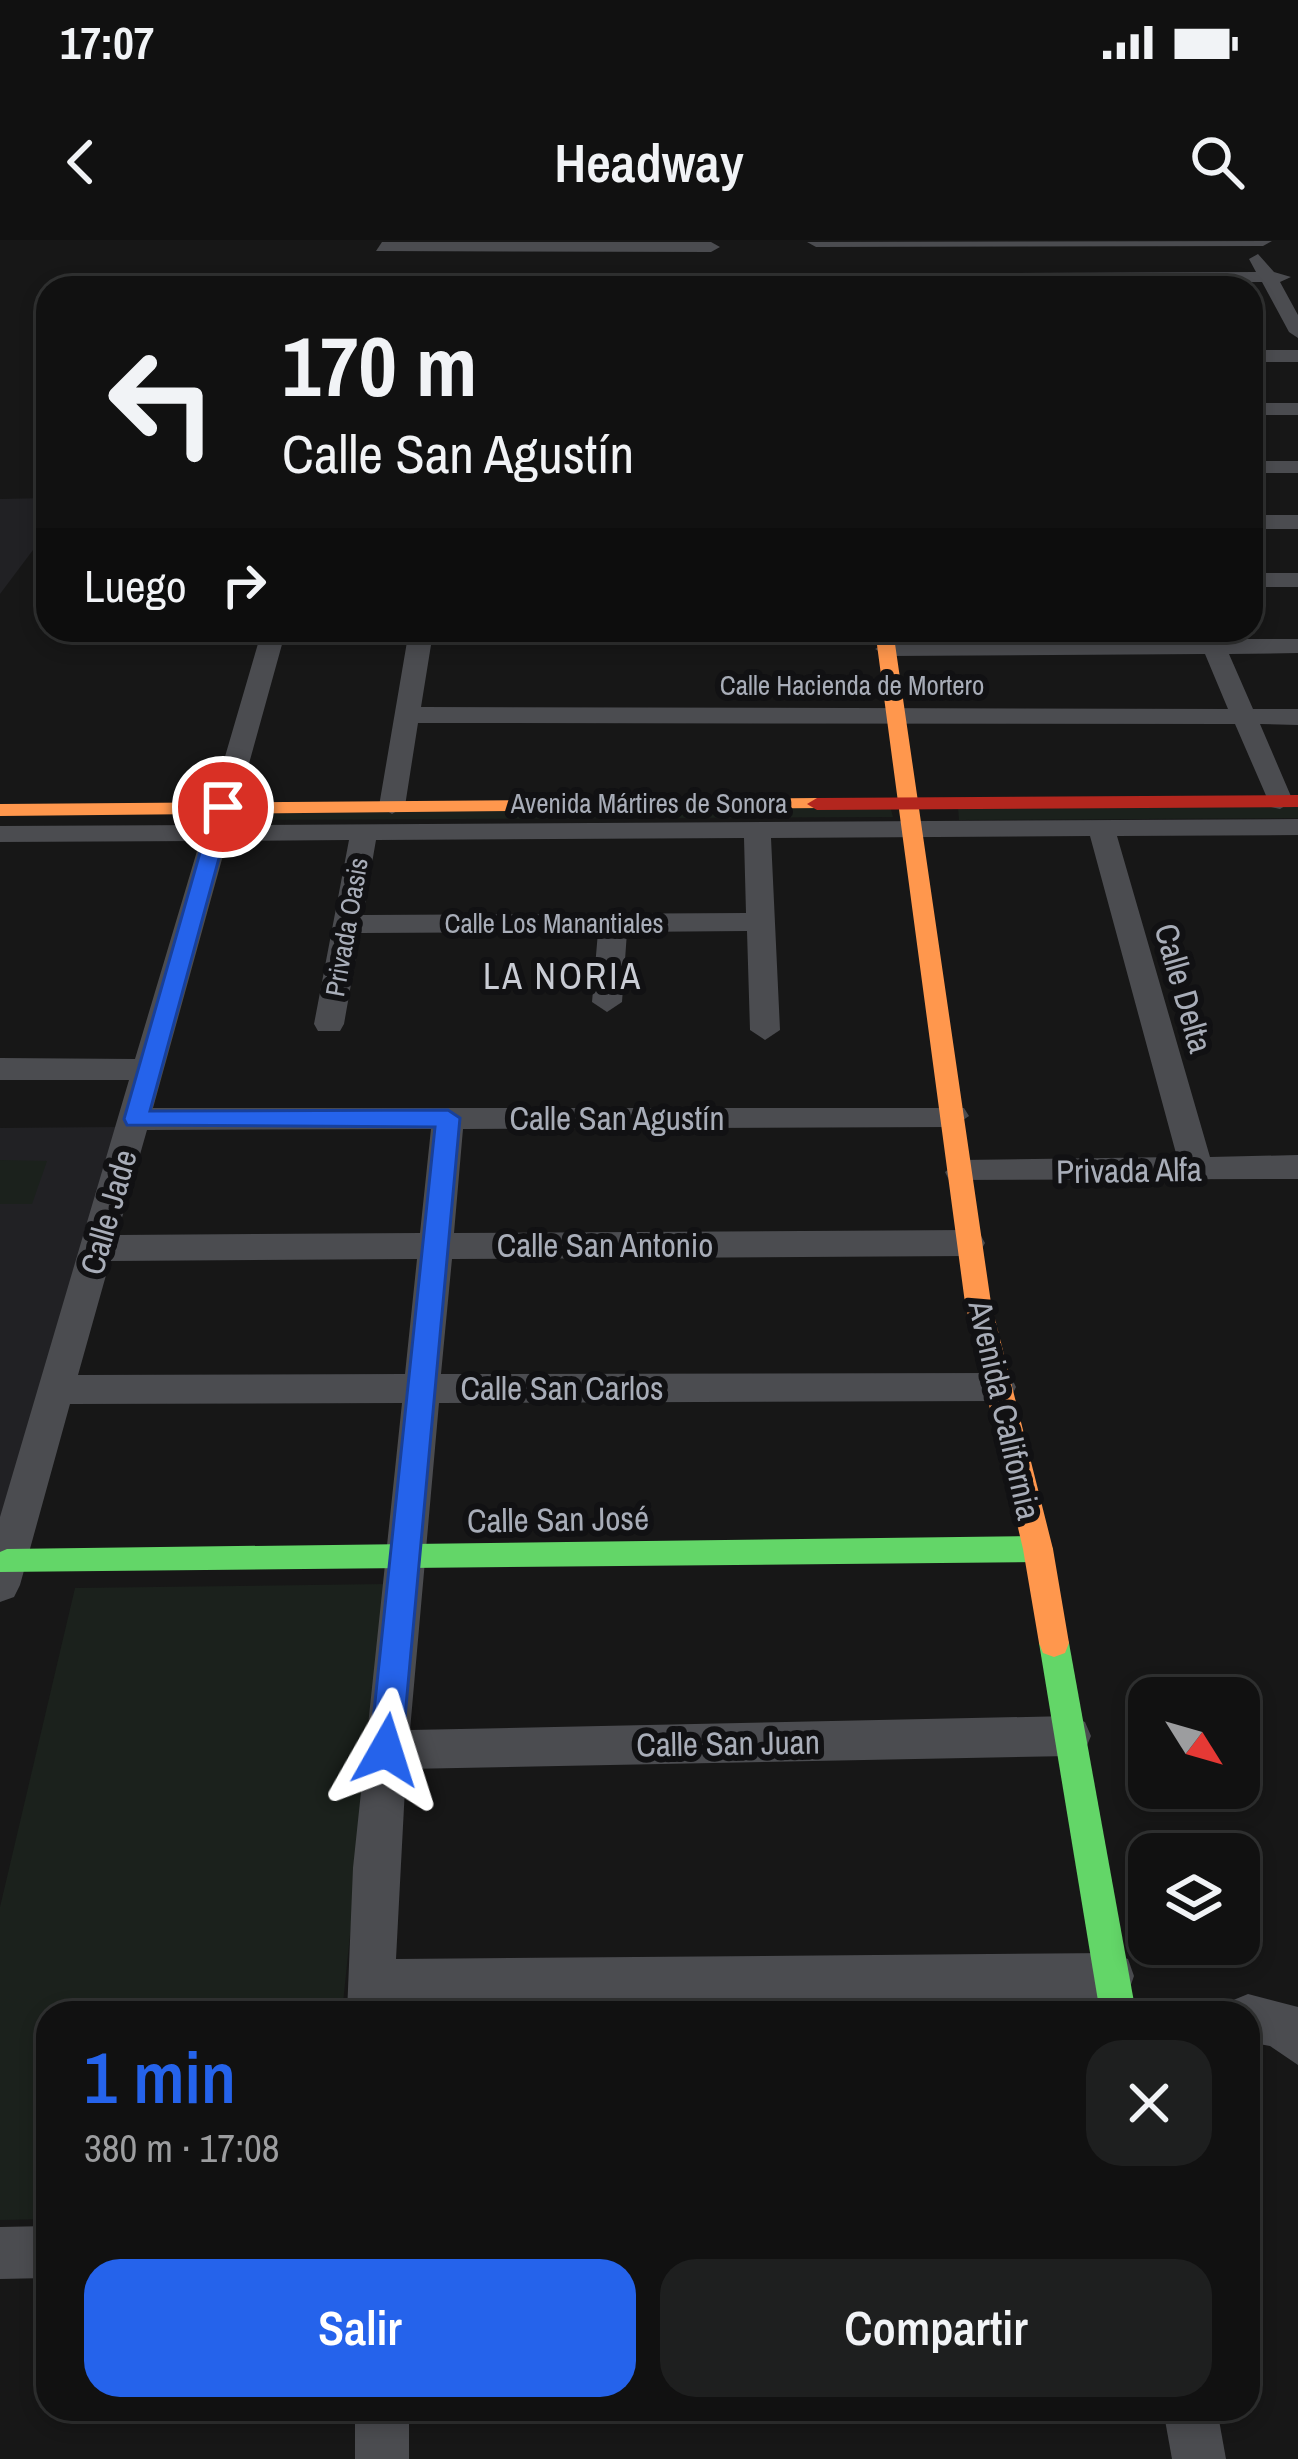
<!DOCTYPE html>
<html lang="es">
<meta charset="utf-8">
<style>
:root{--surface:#111;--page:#1e1f1f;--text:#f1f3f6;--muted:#9c9d9f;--line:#303131;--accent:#2563eb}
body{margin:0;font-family:"Archivo Narrow",sans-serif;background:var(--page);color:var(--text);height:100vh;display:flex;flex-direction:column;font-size:45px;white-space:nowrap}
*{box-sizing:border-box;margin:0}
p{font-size:39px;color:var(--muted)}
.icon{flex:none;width:66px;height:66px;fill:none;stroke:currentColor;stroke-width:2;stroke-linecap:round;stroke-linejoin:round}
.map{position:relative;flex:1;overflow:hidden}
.panel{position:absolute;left:36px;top:1761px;width:1224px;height:420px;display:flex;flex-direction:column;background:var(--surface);border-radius:36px;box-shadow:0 6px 18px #0003,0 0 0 3px var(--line)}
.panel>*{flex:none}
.hud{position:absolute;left:36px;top:36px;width:1227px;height:366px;border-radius:36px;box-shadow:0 6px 18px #0003,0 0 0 3px var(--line);background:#111;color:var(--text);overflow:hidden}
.needle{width:78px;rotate:127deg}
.controls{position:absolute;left:1128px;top:1437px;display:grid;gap:24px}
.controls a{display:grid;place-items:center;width:132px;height:132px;border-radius:24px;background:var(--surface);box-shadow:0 6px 18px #0003,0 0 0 3px var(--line);font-size:60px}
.pin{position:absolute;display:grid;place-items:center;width:102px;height:102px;color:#fff;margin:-51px;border:6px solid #fff;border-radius:50%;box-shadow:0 3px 12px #0007}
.me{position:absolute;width:132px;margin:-66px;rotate:6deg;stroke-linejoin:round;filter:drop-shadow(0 0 9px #0008)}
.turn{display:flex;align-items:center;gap:42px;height:252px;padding:0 48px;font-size:54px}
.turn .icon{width:156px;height:156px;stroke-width:2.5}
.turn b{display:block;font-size:84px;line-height:102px}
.then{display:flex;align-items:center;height:114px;padding:0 48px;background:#0003;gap:24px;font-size:45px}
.round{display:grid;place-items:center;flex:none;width:126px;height:126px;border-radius:36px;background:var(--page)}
.headline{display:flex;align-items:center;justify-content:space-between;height:204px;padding:0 48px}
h1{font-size:72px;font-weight:600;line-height:90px;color:var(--accent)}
.button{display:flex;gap:24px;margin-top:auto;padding:24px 48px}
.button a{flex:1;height:138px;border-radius:36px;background:var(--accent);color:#fff;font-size:48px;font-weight:600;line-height:138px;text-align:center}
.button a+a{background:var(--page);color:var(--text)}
.status{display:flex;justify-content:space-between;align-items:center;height:84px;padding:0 60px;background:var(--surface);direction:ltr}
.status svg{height:33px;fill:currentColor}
header{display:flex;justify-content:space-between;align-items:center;height:156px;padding:0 48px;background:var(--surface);font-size:54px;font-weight:600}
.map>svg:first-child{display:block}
.built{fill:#212124}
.green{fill:#1b211c}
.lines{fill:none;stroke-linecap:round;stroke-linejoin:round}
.street{fill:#4b4c50;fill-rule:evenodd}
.fast{fill:#63d668;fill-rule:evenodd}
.slow{fill:#ff974d;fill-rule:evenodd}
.jam{fill:#b3261e;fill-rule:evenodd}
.route{fill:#2563eb;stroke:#184099;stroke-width:3}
.labels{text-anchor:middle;stroke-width:12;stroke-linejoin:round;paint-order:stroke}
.far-street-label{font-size:27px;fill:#a8adb8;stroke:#111113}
.street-label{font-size:33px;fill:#a8adb8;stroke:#111113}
.neighbourhood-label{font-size:36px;letter-spacing:3px;fill:#c9ccd4;stroke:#111113}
</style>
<div class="status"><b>17:07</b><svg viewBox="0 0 49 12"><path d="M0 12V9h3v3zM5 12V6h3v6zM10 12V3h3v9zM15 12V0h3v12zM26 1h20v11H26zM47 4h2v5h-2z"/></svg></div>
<header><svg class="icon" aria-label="back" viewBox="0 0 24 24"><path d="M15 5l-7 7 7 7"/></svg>Headway<svg class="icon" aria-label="search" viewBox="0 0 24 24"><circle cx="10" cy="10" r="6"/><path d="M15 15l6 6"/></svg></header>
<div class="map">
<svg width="1298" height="2219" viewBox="0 0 1298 2219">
<rect width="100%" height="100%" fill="#171717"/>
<g class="built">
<polygon points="48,258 48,290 0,354 0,259"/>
<polygon points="117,887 0,1282 0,888"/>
</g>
<g class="green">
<polygon points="890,566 893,577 256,580 259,570"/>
<polygon points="1298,566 1298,578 959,580 958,568"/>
<polygon points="0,920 47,921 32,964 0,964"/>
<polygon points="386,1344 342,1773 48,1773 48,1979 0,1980 0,1667 75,1348"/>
</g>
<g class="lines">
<g class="street">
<polygon points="1272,1 1263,6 816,7 807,2"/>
<polygon points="382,2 711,2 720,7 711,12 376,11"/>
<polygon points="1258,14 1274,32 1291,37 1280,42 1298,75 1298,98 1289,92 1262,42 822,44 813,39 822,34 1256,32 1249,19"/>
<polygon points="715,41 723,48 363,47 372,42"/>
<rect x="1251" y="110" width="47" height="12"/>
<rect x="1251" y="163" width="47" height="12"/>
<rect x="1251" y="221" width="47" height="12"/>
<rect x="1251" y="275" width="47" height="14"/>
<rect x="1251" y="333" width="47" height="14"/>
<path d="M262 390H286L232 585 1298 579V595L1117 596 1210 917 1298 915V939L949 940 945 932 961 920 1177 917 1090 596 771 598 780 790 765 800 750 790 747 691 627 692 622 762 607 772 592 762 598 692 360 693 344 784 340 791H318L314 784 349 600 227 601 153 868H964L969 876 953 887 463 889 454 993 968 990 980 994 985 1003 980 1012 968 1016 452 1019 441 1134 998 1133 1011 1137 1016 1147 1011 1157 998 1161 439 1163 410 1490 1070 1476 1085 1482 1091 1496 1085 1510 1070 1516 406 1529 396 1719 1111 1713 1128 1719 1134 1736 1128 1753 1111 1759 395 1766V1773H347L353 1628 402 1163 70 1164 20 1345 14 1357 0 1362V1277L129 840H0V818L135 819 200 601 0 602V586L205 585ZM744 598 746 673 363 675 376 600ZM431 889 420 993 117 995 147 890ZM417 1019 405 1134 78 1135 110 1021Z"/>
<polygon points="409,390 896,394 884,401 431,405 421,467 1228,469 1205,414 887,416 875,409 887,402 1199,400 1195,390 1219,390 1223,399 1298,399 1298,413 1229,414 1253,469 1298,469 1298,485 1260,484 1293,561 1280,569 1271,567 1235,484 418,483 405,566 392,574 379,566"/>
<polygon points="1248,1754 1298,1767 1298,1825 1270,1806 1248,1802 1248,1773 1226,1773 1231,1761"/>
<polygon points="48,1986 48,2038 0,2039 0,1987"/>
<rect x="355" y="2169" width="54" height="50"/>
<polygon points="1163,2169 1217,2169 1226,2219 1172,2219"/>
</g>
<g class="fast">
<polygon points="1038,1296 1048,1300 1053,1309 1048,1318 1038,1322 0,1332 0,1312 7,1309"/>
<polygon points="1054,1389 1065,1393 1069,1403 1136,1773 1100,1773 1039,1403 1043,1393"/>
</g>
<g class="slow">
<polygon points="875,390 893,390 991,1063 1053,1309 1069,1403 1065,1413 1054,1417 1043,1413 1039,1403 1023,1309 965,1063"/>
<polygon points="817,558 824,560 824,568 0,576 0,564"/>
</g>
<polygon class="jam" points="1298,555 1298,567 817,570 807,564 817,558"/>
</g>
<polygon class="route" points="223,561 233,567 150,871 448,870 460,878 402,1510 397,1521 386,1525 374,1521 370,1510 435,887 127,885 124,879 213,567"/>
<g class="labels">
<g class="far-street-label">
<text x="852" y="455">Calle Hacienda de Mortero</text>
<text x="649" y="573">Avenida Mártires de Sonora</text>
<text x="554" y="693">Calle Los Manantiales</text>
<text transform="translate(347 687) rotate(-80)" y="9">Privada Oasis</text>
</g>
<g class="street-label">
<text transform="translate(1184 748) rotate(74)" y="12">Calle Delta</text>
<text x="617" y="890">Calle San Agustín</text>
<text transform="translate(1129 930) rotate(-1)" y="12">Privada Alfa</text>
<text transform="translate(108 972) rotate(-74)" y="12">Calle Jade</text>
<text x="605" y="1017">Calle San Antonio</text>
<text x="562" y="1160">Calle San Carlos</text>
<text transform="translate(1005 1170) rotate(77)" y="12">Avenida California</text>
<text transform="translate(558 1279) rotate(-1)" y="12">Calle San José</text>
<text transform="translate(728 1503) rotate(-1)" y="12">Calle San Juan</text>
</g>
<g class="neighbourhood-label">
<text x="563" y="749">LA NORIA</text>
</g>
</g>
</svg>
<div class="controls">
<a><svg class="needle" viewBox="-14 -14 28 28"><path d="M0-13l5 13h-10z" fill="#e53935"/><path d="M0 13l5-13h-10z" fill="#9c9d9f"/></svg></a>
<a><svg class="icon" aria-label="layers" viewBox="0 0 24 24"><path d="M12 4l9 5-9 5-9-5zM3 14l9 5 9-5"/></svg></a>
</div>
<div class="pin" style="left:223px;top:567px;background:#d93025"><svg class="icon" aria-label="arrive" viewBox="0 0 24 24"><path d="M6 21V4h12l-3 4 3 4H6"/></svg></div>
<svg class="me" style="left:386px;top:1510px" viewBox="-20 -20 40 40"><path d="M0-17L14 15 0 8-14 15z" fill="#2563eb" stroke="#fff" stroke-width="4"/></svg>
<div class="hud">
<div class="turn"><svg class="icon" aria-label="left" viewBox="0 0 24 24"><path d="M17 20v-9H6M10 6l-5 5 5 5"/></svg><div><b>170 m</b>Calle San Agustín</div></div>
<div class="then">Luego<svg class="icon" aria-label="right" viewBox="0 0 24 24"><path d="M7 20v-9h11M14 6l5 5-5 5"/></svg></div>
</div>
<section class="panel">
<div class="headline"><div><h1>1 min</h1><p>380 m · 17:08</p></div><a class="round"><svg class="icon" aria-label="close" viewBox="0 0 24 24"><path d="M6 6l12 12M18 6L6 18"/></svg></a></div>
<div class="button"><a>Salir</a><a>Compartir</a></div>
</section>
</div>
